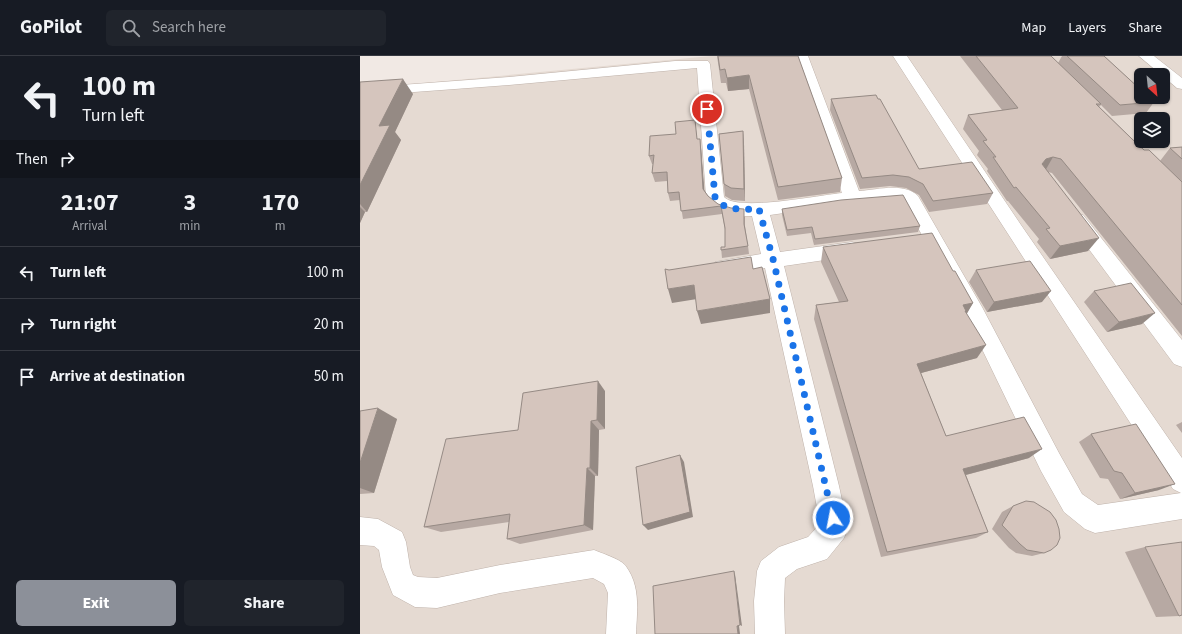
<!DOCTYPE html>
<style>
:root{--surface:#171b24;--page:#20242c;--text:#f1f3f6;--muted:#9ea1a6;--line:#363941;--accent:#8c9099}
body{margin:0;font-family:"Source Sans 3",sans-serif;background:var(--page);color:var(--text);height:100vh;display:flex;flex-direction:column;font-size:15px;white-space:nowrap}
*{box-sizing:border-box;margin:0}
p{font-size:13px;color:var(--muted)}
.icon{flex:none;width:22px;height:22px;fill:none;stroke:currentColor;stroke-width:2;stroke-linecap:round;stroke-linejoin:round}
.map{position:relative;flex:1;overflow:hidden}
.details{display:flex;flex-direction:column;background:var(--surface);width:360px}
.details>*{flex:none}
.hud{background:#171b24;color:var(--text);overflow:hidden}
.needle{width:26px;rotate:153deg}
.fabs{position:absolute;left:774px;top:12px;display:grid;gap:8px}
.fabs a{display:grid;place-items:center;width:36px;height:36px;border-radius:6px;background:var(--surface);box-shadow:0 1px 3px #0004;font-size:20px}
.pin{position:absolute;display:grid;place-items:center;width:34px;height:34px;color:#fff;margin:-17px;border:2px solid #fff;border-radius:50%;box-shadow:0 1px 4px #0007}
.me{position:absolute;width:44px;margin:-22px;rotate:349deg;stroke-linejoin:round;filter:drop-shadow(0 0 3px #0008)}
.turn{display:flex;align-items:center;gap:14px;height:84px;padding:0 16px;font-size:18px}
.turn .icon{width:52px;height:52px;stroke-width:2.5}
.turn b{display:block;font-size:28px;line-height:34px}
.then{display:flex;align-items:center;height:38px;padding:0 16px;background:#0003;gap:8px;font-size:15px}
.eta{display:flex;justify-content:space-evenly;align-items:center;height:68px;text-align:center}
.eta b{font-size:24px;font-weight:700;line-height:28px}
.action{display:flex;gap:8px;margin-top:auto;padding:8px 16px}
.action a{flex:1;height:46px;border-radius:6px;background:var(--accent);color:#fff;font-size:16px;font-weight:700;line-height:46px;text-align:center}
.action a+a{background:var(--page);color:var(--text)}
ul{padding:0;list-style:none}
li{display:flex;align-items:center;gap:12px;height:52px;padding:0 16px;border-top:1px solid var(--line)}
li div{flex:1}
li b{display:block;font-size:15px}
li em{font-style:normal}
header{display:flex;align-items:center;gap:24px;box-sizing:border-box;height:56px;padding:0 20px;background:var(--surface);border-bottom:1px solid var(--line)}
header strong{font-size:19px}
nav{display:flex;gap:22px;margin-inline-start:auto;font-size:14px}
.search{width:280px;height:36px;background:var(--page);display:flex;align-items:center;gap:10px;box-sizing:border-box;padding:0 14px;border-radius:6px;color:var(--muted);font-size:15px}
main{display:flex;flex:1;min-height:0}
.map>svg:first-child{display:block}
.residential{fill:#e5dad2;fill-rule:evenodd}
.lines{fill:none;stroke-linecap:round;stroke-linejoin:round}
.street-casing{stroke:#bfb2aa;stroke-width:1}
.street{fill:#fff;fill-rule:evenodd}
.wall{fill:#b7a9a3}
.shaded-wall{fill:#958a84}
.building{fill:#d5c5bd;stroke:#958a84}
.route{stroke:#1a73e8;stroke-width:7;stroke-dasharray:0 12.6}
</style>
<header>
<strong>GoPilot</strong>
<div class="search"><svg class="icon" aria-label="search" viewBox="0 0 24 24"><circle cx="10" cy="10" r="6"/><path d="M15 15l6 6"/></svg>Search here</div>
<nav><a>Map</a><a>Layers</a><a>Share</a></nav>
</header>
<main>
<section class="details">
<div class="hud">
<div class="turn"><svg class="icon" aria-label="left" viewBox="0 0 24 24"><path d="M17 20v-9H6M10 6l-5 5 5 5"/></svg><div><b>100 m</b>Turn left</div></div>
<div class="then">Then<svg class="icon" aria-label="right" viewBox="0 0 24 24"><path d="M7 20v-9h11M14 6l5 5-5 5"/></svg></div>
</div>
<div class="eta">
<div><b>21:07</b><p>Arrival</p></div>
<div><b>3</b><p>min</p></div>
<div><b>170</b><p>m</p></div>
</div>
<ul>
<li><svg class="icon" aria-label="left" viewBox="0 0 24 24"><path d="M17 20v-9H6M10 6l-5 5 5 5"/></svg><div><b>Turn left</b></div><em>100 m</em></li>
<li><svg class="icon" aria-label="right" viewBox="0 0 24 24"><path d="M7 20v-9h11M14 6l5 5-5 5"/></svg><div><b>Turn right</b></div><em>20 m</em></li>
<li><svg class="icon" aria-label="arrive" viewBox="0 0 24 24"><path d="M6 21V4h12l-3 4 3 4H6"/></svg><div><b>Arrive at destination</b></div><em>50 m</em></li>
</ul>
<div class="action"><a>Exit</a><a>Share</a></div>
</section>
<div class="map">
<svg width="822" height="578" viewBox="0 0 822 578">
<rect width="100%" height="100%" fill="#f1e9e4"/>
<path class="residential" d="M351 0H822V578H0V33ZM781 19H803V41H781ZM781 63H803V85H781Z"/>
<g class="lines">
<defs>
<g id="street">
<path d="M434 0H448L499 135C517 134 544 126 558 140L622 251 699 397 722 438 738 449 821 437 813 433 533 0H547L661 169 822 402V463L735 477 725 473 704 456 681 415 606 260 545 148 542 144 480 149 410 159 420 196 492 186 499 188 502 193 499 198 492 200 424 210 479 430 488 472 484 482 467 503 437 513 425 522 424 545 425 578H395L394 545 397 515 401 505 419 491 448 481 460 468 453 430 405 212 362 218 355 216 352 211 355 206 401 198 392 160C373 160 356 159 346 141L337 12 149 29 0 40V32L149 21 315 5H348L350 8 364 141C377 156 461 139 482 137Z"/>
<polygon points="779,0 794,0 822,22 822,33 817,32"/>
<polygon points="717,158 723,159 822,284 822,311 814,308 711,169 708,164 711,159"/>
<path d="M0 461 18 463 42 476 46 486 50 511 53 519 58 521 77 522 140 509 234 494C241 497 260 503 265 509 281 530 277 554 276 578H246L248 537 244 528 233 522 140 537 77 552 55 551 33 539 22 511 19 494 14 490 0 489Z"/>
</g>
</defs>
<use href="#street" class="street-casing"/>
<use href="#street" class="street"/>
</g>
<g class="wall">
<polygon points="357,0 438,0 482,122 480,136 418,144 389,33 368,35 366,27 361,27"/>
<polygon points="600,0 691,0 698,7 702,0 744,0 794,46 786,57 752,60 741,49 739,51 784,94 800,105 810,92 822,91 822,280 692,117 688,116 728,195 690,203 677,186 679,183 648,145 647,145 627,115 628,113 617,99 619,95 603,73 608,59 642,54"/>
<polygon points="0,26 53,38 35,76 41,84 7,156 5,156 0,167"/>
<polygon points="471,43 559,113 633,137 627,148 569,156 559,139 546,132 530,130 500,133 470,54"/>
<polygon points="335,64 337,83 340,83 341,92 344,134 348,140 358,148 385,161 385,170 388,190 389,198 362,202 361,191 365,191 365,174 362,158 323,163 320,144 310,145 308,137 307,125 295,126 292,117 293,108 292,108 289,100 316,78"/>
<polygon points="383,75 384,88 385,145 372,144 365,140 359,78"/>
<polygon points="422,153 560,170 558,176 454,189 451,177 427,180 422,159"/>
<polygon points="463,191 593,215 613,247 606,258 617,302 561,317 586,380 669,402 606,419 628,476 616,482 521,501 454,263 456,249 479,246 461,206"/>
<polygon points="616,214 682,246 627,256 609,226"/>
<polygon points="734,235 782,268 747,276 724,246"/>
<polygon points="245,335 245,373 239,374 238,420 235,420 233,474 160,488 147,483 149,466 81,476 64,471 158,374"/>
<polygon points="0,355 37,363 14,437 0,438"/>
<polygon points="822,366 822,377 816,369"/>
<polygon points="731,378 799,434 760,443 748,423 740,422 719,386"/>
<polygon points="653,450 684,497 672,500 656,497 649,492 632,473 642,456"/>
<polygon points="785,491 819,560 796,561 765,496"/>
</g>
<g class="shaded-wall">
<polygon points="389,19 389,33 368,35 367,22"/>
<polygon points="43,23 53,38 35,76 41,84 7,156 0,148 0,129 19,70"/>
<polygon points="383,75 384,88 385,145 384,133"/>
<polygon points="340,83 341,92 345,142 343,133"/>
<polygon points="693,101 685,115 682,108 686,103"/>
<polygon points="0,151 5,156 0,167"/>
<polygon points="739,182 728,195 690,203 700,190"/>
<polygon points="334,229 337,243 312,247 308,233"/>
<polygon points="691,235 682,246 627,256 634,246"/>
<polygon points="410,243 410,257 341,268 337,255"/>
<polygon points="613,247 605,261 603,249"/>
<polygon points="795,257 782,268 747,276 759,266"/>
<polygon points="626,289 617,302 550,320 557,308"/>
<polygon points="238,325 245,335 245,373 237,364"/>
<polygon points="18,352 37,363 14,437 0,432 0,407"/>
<polygon points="231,365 239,374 238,420 230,412"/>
<polygon points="682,393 669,402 594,422 603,413"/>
<polygon points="320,399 324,406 333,461 288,474 283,469"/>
<polygon points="227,412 235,420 233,474 224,469"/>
<polygon points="815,428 799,434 760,443 775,437"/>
<polygon points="374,515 375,518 382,570 380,569"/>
<polygon points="377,570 379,570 380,578 378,578"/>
</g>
<g class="building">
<polygon points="358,0 438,0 482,122 418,131 389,19 367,22 365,13 360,14"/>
<polygon points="616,0 691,0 741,48 736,48 772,83 784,94 789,94 822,126 822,249 701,103 693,101 686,103 682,108 739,182 700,190 686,173 690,172 656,131 654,132 633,101 636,101 623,85 627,84 608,59 658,52"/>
<polygon points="707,0 744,0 781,34 781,41 789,41 794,46 760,49"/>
<polygon points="43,23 19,70 30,69 0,129 0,26"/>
<polygon points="516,39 518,43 520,43 559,113 612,106 633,137 573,145 563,128 549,121 533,119 502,122 471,43"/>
<polygon points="335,64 337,83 340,83 343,133 348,140 358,148 371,152 384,153 384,168 388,190 361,194 361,191 365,191 365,172 361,150 321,155 319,136 308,137 307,116 292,117 294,99 289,100 290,80 316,78 315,66"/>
<polygon points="383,75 384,133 371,132 364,128 359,78"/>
<polygon points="822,91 822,103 810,92"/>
<polygon points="543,139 560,170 455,183 452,171 427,174 422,153 481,144"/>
<polygon points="572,177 593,215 595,215 613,247 603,249 606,255 605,255 626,289 557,308 586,380 664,361 682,393 603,413 628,476 527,496 456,249 488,245 463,191"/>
<polygon points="391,201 393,213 402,211 410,243 337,255 334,229 308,233 305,213 309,214"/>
<polygon points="670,205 691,235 634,246 616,214"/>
<polygon points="771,227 795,257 759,266 734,235"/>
<polygon points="238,325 237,364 231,365 230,412 227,412 224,469 147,483 150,458 64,471 86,383 158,374 163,337"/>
<polygon points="18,352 0,407 0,355"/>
<polygon points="776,368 815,428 775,437 762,417 754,415 731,378"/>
<polygon points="320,399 330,456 283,469 276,411"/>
<polygon points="666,445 674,446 690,456 696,464 699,473 700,482 697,489 691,494 684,497 667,494 660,488 642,469 653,450"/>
<polygon points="822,486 822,559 819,560 785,491"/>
<polygon points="374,515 380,569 377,570 378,578 295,578 293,530"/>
</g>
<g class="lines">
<path class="route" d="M347 53 355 141C363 156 384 153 399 153L413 203 473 462"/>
</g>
</svg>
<div class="fabs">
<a><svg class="needle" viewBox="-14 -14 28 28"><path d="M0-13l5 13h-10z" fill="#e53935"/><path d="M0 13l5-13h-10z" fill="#9ea1a6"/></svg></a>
<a><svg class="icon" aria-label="layers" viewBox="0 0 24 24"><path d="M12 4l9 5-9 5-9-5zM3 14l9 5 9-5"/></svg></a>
</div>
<div class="pin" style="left:347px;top:53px;background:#d93025"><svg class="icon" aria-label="arrive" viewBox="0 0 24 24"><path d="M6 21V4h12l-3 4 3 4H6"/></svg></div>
<svg class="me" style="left:473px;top:462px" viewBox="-20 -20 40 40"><circle r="17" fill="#1a73e8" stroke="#fff" stroke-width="3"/><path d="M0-11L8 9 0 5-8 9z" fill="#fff"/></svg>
</div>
</main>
